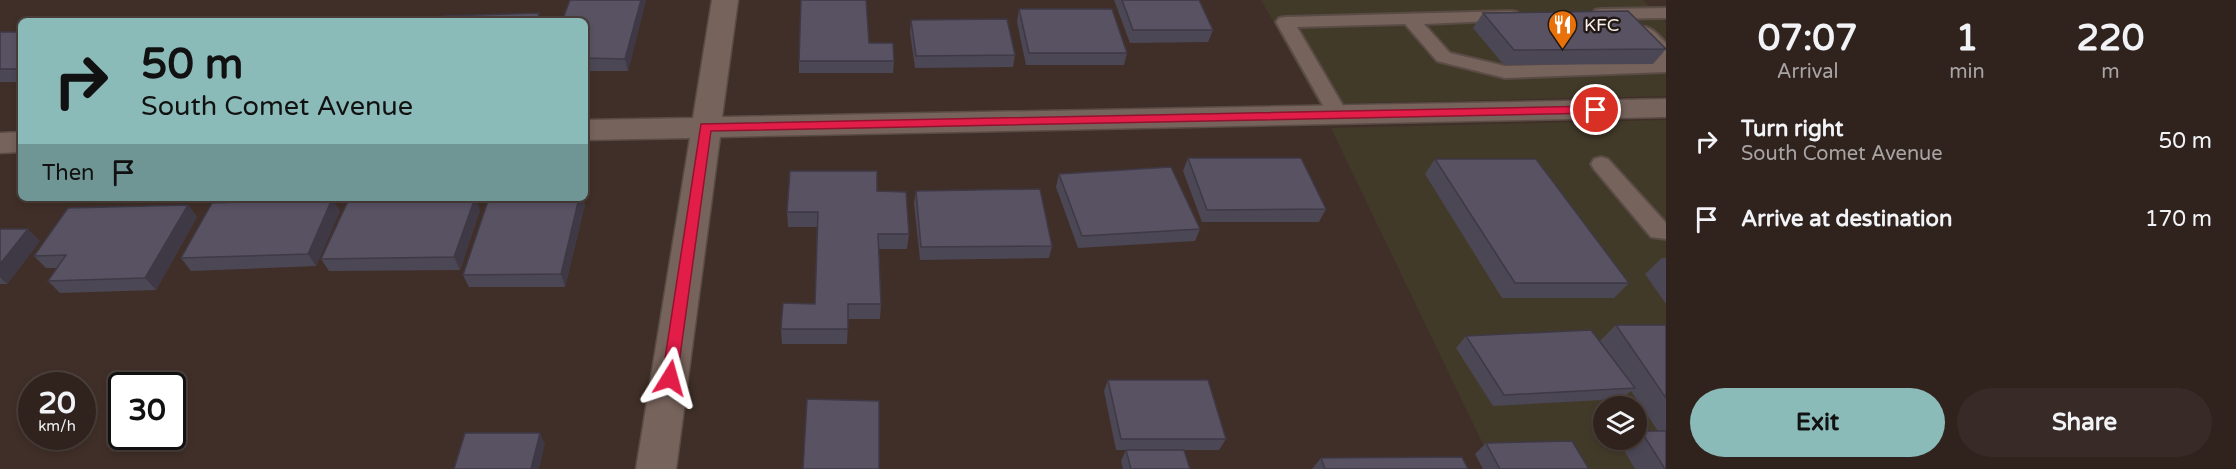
<!DOCTYPE html>
<style>
:root{--surface:#30231e;--page:#382b27;--text:#f1f3f6;--muted:#a8a4a4;--line:#4b403c;--accent:#8bbbb9}
body{margin:0;font-family:"Varela Round",sans-serif;background:var(--page);color:var(--text);height:100vh;display:flex;flex-direction:column;font-size:22px;white-space:nowrap}
*{box-sizing:border-box;margin:0}
p{font-size:20px;color:var(--muted)}
.icon{flex:none;width:33px;height:33px;fill:none;stroke:currentColor;stroke-width:2;stroke-linecap:round;stroke-linejoin:round}
.map{position:relative;flex:1;overflow:hidden}
.panel{display:flex;flex-direction:column;background:var(--surface);width:570px}
.panel>*{flex:none}
.guide{position:absolute;left:18px;top:18px;width:570px;height:183px;border-radius:9px;box-shadow:0 3px 9px #0003,0 0 0 2px var(--line);background:#8bbbb9;color:#111;overflow:hidden}
.fabs{position:absolute;left:1593px;top:396px;display:grid;gap:12px}
.fabs a{display:grid;place-items:center;width:54px;height:54px;border-radius:50%;background:var(--surface);box-shadow:0 3px 9px #0003,0 0 0 2px var(--line);font-size:30px}
.speed{position:absolute;left:18px;top:372px;display:flex;gap:12px;font-size:30px;font-weight:700;text-align:center}
.speed>*{display:grid;place-content:center;width:78px;height:78px;border-radius:50%;background:var(--surface);box-shadow:0 3px 9px #0003,0 0 0 2px var(--line);line-height:1}
.speed small{font-size:15px;font-weight:400}
.speed .limit{border:3px solid #111;border-radius:9px;background:#fff;color:#111}
.pin{position:absolute;display:grid;place-items:center;width:51px;height:51px;color:#fff;margin:-26px;border:3px solid #fff;border-radius:50%;box-shadow:0 2px 6px #0007}
.me{position:absolute;width:66px;margin:-33px;rotate:8deg;stroke-linejoin:round;filter:drop-shadow(0 0 4px #0008)}
.turn{display:flex;align-items:center;gap:21px;height:126px;padding:0 24px;font-size:27px}
.turn .icon{width:78px;height:78px;stroke-width:2.5}
.turn b{display:block;font-size:42px;line-height:51px}
.then{display:flex;align-items:center;height:57px;padding:0 24px;background:#0003;gap:12px;font-size:22px}
.eta{display:flex;justify-content:space-evenly;align-items:center;height:102px;text-align:center}
.eta b{font-size:36px;font-weight:700;line-height:42px}
.primary-button{display:flex;gap:12px;margin-top:auto;padding:12px 24px}
.primary-button a{flex:1;height:69px;border-radius:36px;background:var(--accent);color:#111;font-size:24px;font-weight:700;line-height:69px;text-align:center}
.primary-button a+a{background:var(--page);color:var(--text)}
ul{padding:0;list-style:none}
li{display:flex;align-items:center;gap:18px;height:78px;padding:0 24px}
li div{flex:1}
li b{display:block;font-size:22px}
li em{font-style:normal}
main{display:flex;flex:1;min-height:0}
.map>svg:first-child{display:block}
.commercial{fill:#423a29;fill-rule:evenodd}
.lines{fill:none;stroke-linecap:round;stroke-linejoin:round}
.service-casing{stroke:#594b45;stroke-width:4}
.minor-casing{stroke:#594b45;stroke-width:3}
.service{fill:#76635b;fill-rule:evenodd}
.minor{fill:#76635b;fill-rule:evenodd}
.wall{fill:#4c4755}
.shaded-wall{fill:#3e3945}
.building{fill:#585263;stroke:#3e3945;stroke-width:1.5}
.route{fill:#e11d48;stroke:#92132f;stroke-width:1.5}
.labels{text-anchor:middle;stroke-width:5;stroke-linejoin:round;paint-order:stroke}
.far-poi-label{font-size:18px;fill:#faefea;stroke:#211916;text-anchor:start}
</style>
<main>
<div class="map">
<svg width="1666" height="469" viewBox="0 0 1666 469">
<rect width="100%" height="100%" fill="#402f28"/>
<g class="commercial">
<polygon points="1261,0 1643,0 1666,23 1666,96 1319,104"/>
<path d="M1666 120V469H1495L1331 128ZM1604 406H1636V440H1604Z"/>
</g>
<g class="lines">
<defs>
<g id="service">
<polygon points="1666,8 1666,18 1601,19 1595,18 1592,14 1595,10 1601,9"/>
<path d="M1511 11 1517 12 1520 16 1517 20 1424 24 1450 53 1505 66 1653 62 1656 54 1634 31 1637 27C1650 24 1657 34 1666 43V72L1505 78 1437 61 1405 24 1297 27 1349 116 1346 121 1339 123 1332 121 1329 116 1276 22 1279 18 1285 17Z"/>
<polygon points="1601,157 1608,159 1666,223 1666,239 1651,237 1594,169 1591,164 1594,159"/>
</g>
<g id="minor">
<polygon points="712,0 738,0 722,117 1666,99 1666,117 720,137 676,469 636,469 690,138 585,140 585,120 693,118"/>
<polygon points="21,132 21,152 0,153 0,133"/>
</g>
</defs>
<use href="#service" class="service-casing"/>
<use href="#minor" class="minor-casing"/>
<use href="#service" class="service"/>
<use href="#minor" class="minor"/>
</g>
<g class="wall">
<polygon points="646,0 628,71 585,71 585,21"/>
<polygon points="1114,0 1199,0 1213,30 1208,42 1130,43"/>
<polygon points="1019,9 1127,53 1124,65 1026,65 1017,22"/>
<polygon points="1483,13 1666,49 1653,64 1504,65 1473,28"/>
<polygon points="911,20 1015,55 1013,67 915,68 910,32"/>
<rect x="0" y="32" width="21" height="50"/>
<polygon points="869,43 894,61 893,73 799,73 799,61"/>
<polygon points="1188,158 1326,209 1319,222 1202,222 1183,171"/>
<polygon points="1435,159 1629,283 1614,298 1502,298 1425,174"/>
<polygon points="1059,174 1200,229 1195,241 1078,248 1056,187"/>
<polygon points="877,191 909,234 907,249 879,249 881,304 880,319 848,319 847,344 782,344 781,329 815,304 817,227 788,227 787,212"/>
<polygon points="916,191 1052,246 1049,258 920,260 914,203"/>
<polygon points="332,199 340,211 316,266 191,271 181,258"/>
<polygon points="585,204 565,287 469,287 463,275"/>
<polygon points="188,205 197,217 156,290 60,293 48,281 57,268 46,268 34,256"/>
<polygon points="480,210 460,270 329,271 321,259"/>
<polygon points="0,229 40,241 7,284 0,284"/>
<polygon points="1662,258 1666,258 1666,304 1645,274"/>
<polygon points="1616,325 1666,325 1666,469 1635,469 1622,447 1631,440 1636,440 1636,435 1641,431 1658,431 1631,391 1621,399 1493,406 1456,348 1466,336 1600,341"/>
<polygon points="1108,380 1226,439 1219,450 1116,450 1104,391"/>
<polygon points="1486,443 1589,469 1483,469 1475,454"/>
<polygon points="1126,450 1190,469 1123,469 1121,461"/>
<polygon points="1321,458 1468,469 1312,469"/>
</g>
<g class="shaded-wall">
<polygon points="641,0 646,0 628,71 625,59"/>
<polygon points="539,13 542,21 537,21"/>
<polygon points="475,198 480,210 460,270 454,257"/>
<polygon points="579,198 583,198 585,204 565,287 561,274"/>
<polygon points="332,199 340,211 316,266 308,254"/>
<polygon points="188,205 197,217 156,290 145,278"/>
<polygon points="28,229 40,241 7,284 0,277 0,264"/>
<polygon points="540,433 545,444 539,469 531,469"/>
</g>
<g class="building">
<polygon points="570,0 641,0 625,59 585,58 585,21 562,21"/>
<polygon points="801,0 866,0 869,43 893,43 894,61 799,61"/>
<polygon points="1122,0 1199,0 1213,30 1133,30"/>
<polygon points="1019,9 1112,9 1127,53 1029,53"/>
<polygon points="1628,11 1666,49 1514,50 1483,13"/>
<polygon points="539,13 537,21 442,21 444,16"/>
<polygon points="1007,19 1015,55 916,56 911,20"/>
<rect x="0" y="32" width="21" height="37"/>
<polygon points="1188,158 1301,158 1326,209 1207,210"/>
<polygon points="1435,159 1536,159 1629,283 1515,283"/>
<polygon points="1171,167 1200,229 1082,236 1059,174"/>
<polygon points="790,171 877,171 877,191 906,192 909,234 878,234 881,304 848,304 848,329 781,329 783,303 815,304 818,212 787,212"/>
<polygon points="1040,189 1052,246 921,247 916,191"/>
<polygon points="475,198 454,257 321,259 349,199"/>
<polygon points="489,198 579,198 561,274 463,275"/>
<polygon points="332,199 308,254 181,258 212,203"/>
<polygon points="188,205 145,278 48,281 66,255 34,256 68,208"/>
<polygon points="0,229 28,229 0,264"/>
<polygon points="1616,325 1666,325 1666,398"/>
<polygon points="1591,330 1635,388 1504,395 1466,336"/>
<polygon points="1108,380 1208,380 1226,439 1121,439"/>
<polygon points="807,399 879,401 879,469 803,469"/>
<polygon points="1641,431 1666,431 1666,469 1665,469"/>
<polygon points="465,433 540,433 531,469 454,469"/>
<polygon points="1572,441 1589,469 1500,469 1486,443"/>
<polygon points="1126,450 1184,450 1190,469 1131,469"/>
<polygon points="1462,457 1468,469 1325,469 1321,458"/>
</g>
<polygon class="route" points="1596,106 1600,107 1600,113 711,131 677,378 675,383 670,384 664,383 662,378 701,124"/>
<defs>
<symbol id="restaurant-pin" viewBox="-11 -11 22 30"><path d="M0 17L-7.5 6A9.5 9.5 0 1 1 7.5 6Z" fill="#e8710a" stroke="#211916"/><path d="M-5-6h1v4h1v-4h1v4h1v-4h1v5L-1.5 .5V6h-2V.5L-5-1ZM5-6V6H3V1.5H1.5Q1.5-4 5-6Z" fill="#fff"/></symbol>
</defs>
<g fill-rule="evenodd">
<use href="#restaurant-pin" x="1546" y="8" width="33" height="45"/>
</g>
<g class="labels">
<g class="far-poi-label">
<text x="1584" y="31">KFC</text>
</g>
</g>
</svg>
<div class="fabs">
<a><svg class="icon" aria-label="layers" viewBox="0 0 24 24"><path d="M12 4l9 5-9 5-9-5zM3 14l9 5 9-5"/></svg></a>
</div>
<div class="speed"><div>20<small>km/h</small></div><div class="limit">30</div></div>
<div class="pin" style="left:1596px;top:110px;background:#d93025"><svg class="icon" aria-label="arrive" viewBox="0 0 24 24"><path d="M6 21V4h12l-3 4 3 4H6"/></svg></div>
<svg class="me" style="left:670px;top:378px" viewBox="-20 -20 40 40"><path d="M0-17L14 15 0 8-14 15z" fill="#e11d48" stroke="#fff" stroke-width="4"/></svg>
<div class="guide">
<div class="turn"><svg class="icon" aria-label="right" viewBox="0 0 24 24"><path d="M7 20v-9h11M14 6l5 5-5 5"/></svg><div><b>50 m</b>South Comet Avenue</div></div>
<div class="then">Then<svg class="icon" aria-label="arrive" viewBox="0 0 24 24"><path d="M6 21V4h12l-3 4 3 4H6"/></svg></div>
</div>
</div>
<section class="panel">
<div class="eta">
<div><b>07:07</b><p>Arrival</p></div>
<div><b>1</b><p>min</p></div>
<div><b>220</b><p>m</p></div>
</div>
<ul>
<li><svg class="icon" aria-label="right" viewBox="0 0 24 24"><path d="M7 20v-9h11M14 6l5 5-5 5"/></svg><div><b>Turn right</b><p>South Comet Avenue</p></div><em>50 m</em></li>
<li><svg class="icon" aria-label="arrive" viewBox="0 0 24 24"><path d="M6 21V4h12l-3 4 3 4H6"/></svg><div><b>Arrive at destination</b></div><em>170 m</em></li>
</ul>
<div class="primary-button"><a>Exit</a><a>Share</a></div>
</section>
</main>
